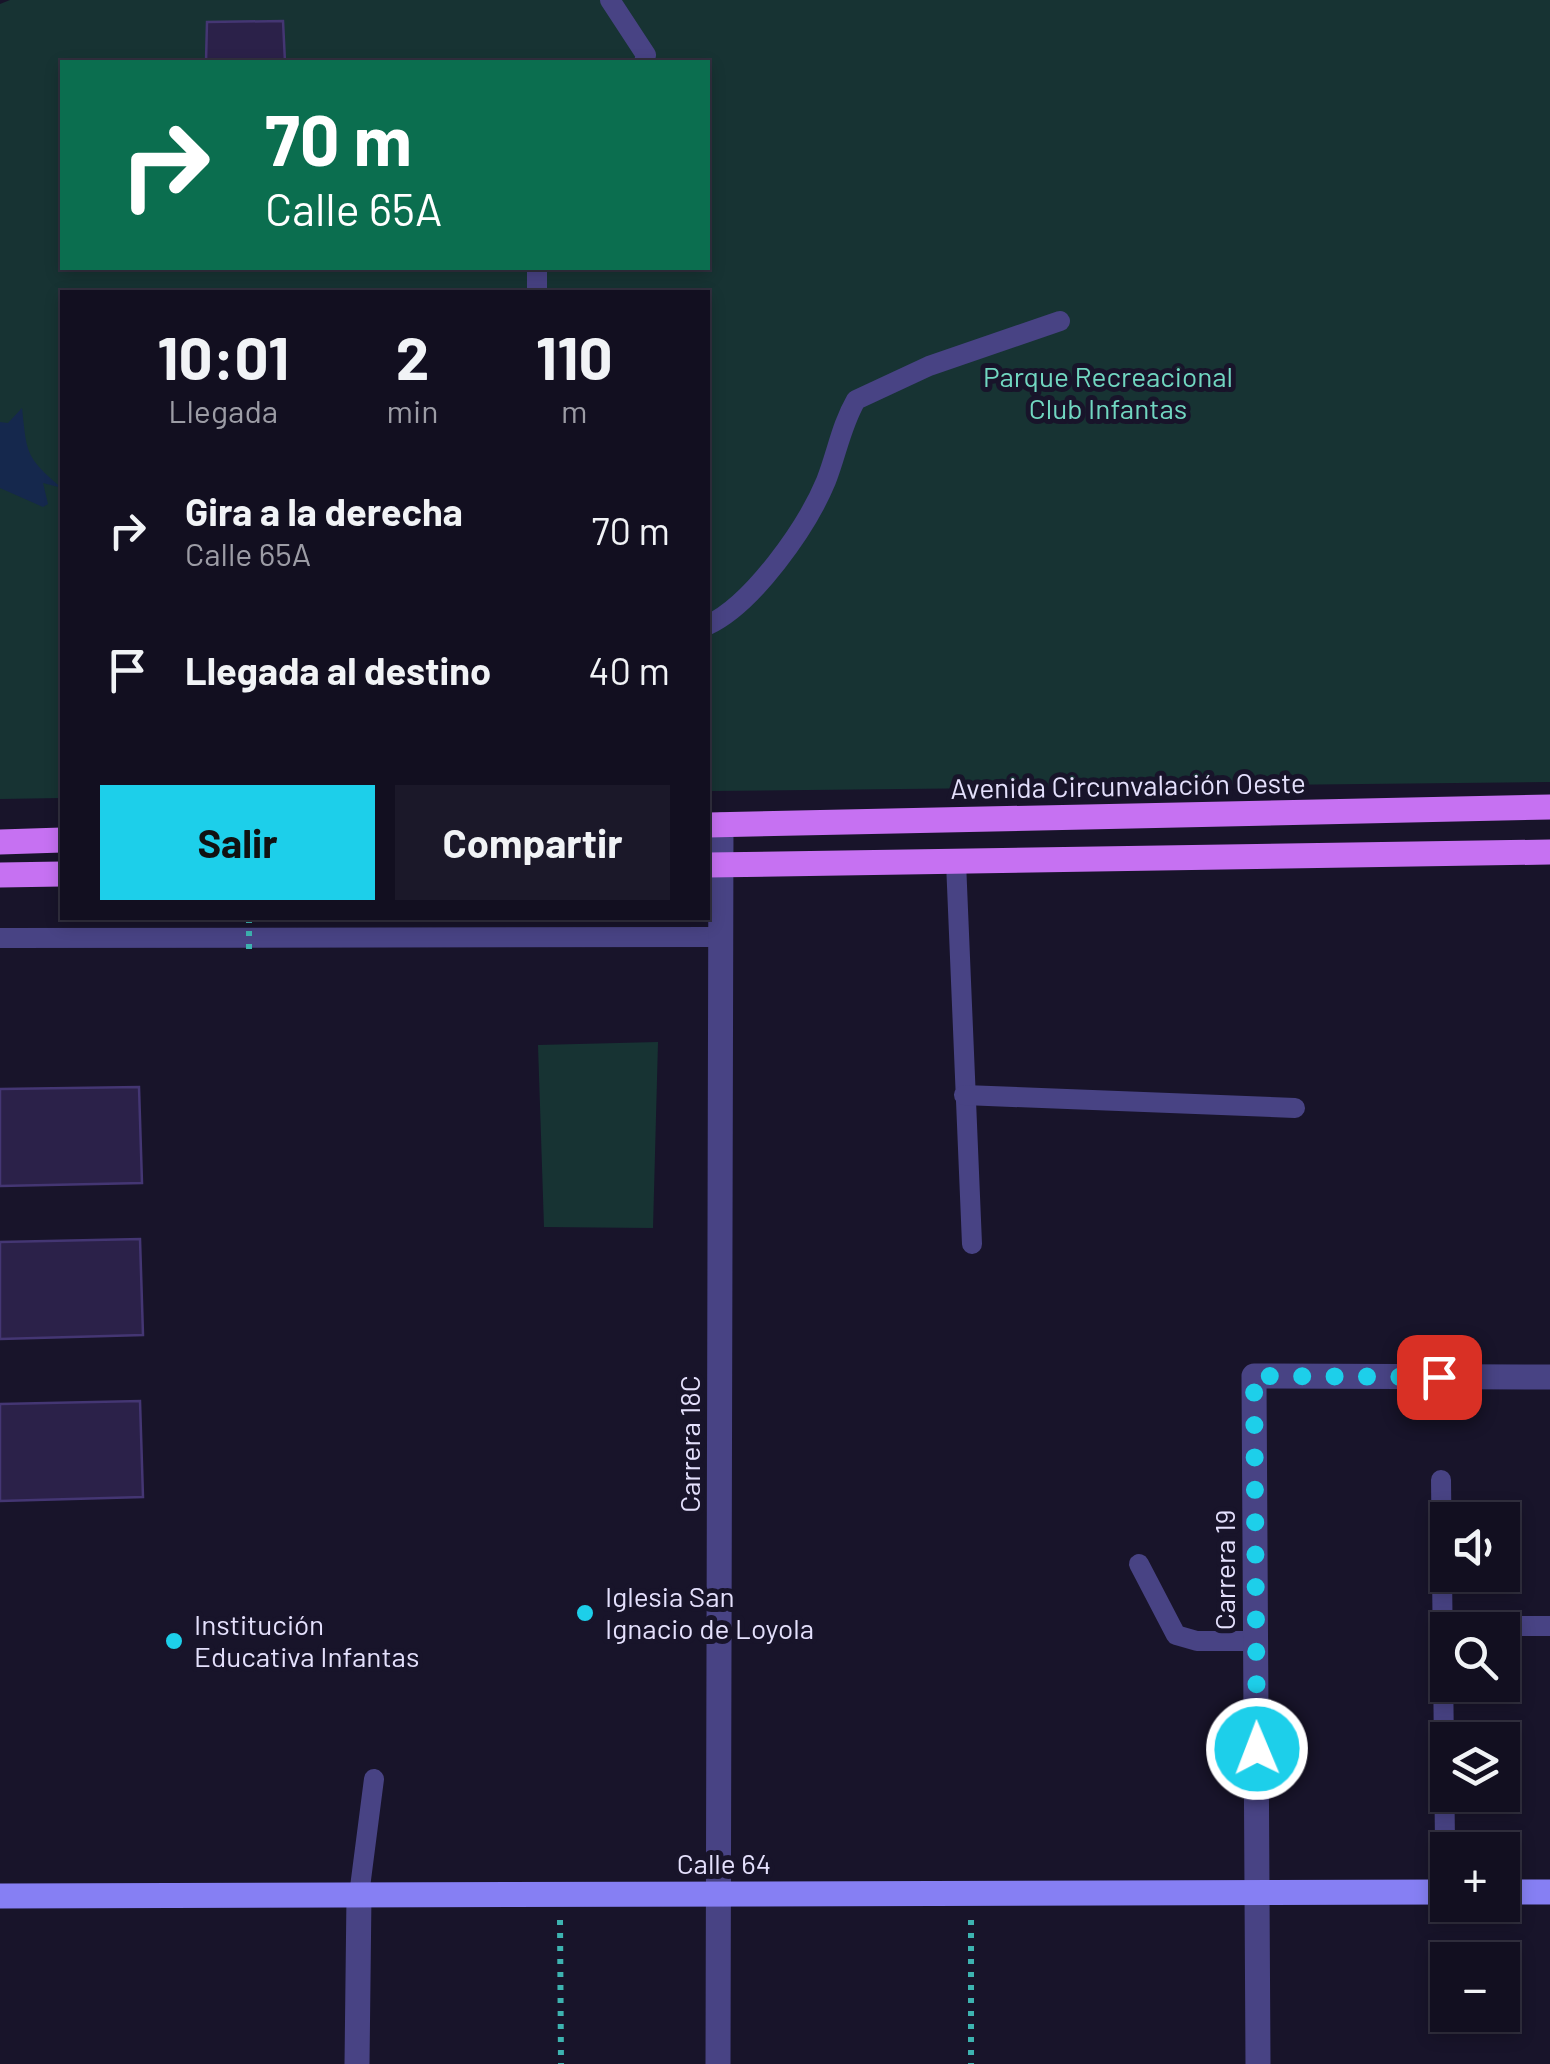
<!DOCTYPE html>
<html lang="es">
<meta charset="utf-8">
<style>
:root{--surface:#120f20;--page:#1b1829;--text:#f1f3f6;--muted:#9c9ca5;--line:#312f3e;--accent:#1dcfea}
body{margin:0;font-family:Barlow,sans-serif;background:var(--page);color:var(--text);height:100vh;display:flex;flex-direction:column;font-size:38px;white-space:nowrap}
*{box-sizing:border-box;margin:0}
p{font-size:32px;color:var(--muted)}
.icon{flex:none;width:55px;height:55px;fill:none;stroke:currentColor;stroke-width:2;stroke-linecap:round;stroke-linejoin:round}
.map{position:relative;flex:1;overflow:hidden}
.panel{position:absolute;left:60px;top:290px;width:650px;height:630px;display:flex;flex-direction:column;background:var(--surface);border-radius:0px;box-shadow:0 5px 15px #0003,0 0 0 2px var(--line)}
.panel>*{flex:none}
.banner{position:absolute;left:60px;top:60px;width:650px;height:210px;border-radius:0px;box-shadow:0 5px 15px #0003,0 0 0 2px var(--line);background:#0b6e4f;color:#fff;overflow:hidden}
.buttons{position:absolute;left:1430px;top:1502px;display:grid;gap:20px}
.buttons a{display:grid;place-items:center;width:90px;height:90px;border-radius:0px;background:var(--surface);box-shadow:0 5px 15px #0003,0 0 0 2px var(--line);font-size:50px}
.pin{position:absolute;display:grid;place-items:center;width:85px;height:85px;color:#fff;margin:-42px;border-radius:20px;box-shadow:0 5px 15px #0006}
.me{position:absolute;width:110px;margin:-55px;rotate:359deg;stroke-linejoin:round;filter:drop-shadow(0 0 8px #0008)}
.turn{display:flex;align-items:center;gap:35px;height:210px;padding:0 40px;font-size:45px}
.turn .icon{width:130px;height:130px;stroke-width:2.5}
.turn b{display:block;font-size:70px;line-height:85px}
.eta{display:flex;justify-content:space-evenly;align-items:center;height:170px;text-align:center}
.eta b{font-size:60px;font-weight:700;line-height:70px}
.button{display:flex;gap:20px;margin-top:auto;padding:20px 40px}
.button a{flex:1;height:115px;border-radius:0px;background:var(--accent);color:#111;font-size:40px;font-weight:700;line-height:115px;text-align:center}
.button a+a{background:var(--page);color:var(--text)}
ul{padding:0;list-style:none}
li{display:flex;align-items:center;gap:30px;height:140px;padding:0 40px}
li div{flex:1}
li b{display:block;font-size:38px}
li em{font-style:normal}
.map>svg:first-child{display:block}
.green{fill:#173333;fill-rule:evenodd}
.water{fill:#15284d}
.building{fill:#2b2149;stroke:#443673;stroke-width:2.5}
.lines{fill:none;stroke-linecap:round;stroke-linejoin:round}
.path{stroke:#3db3b0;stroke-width:6;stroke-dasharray:5 8;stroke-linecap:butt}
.lane{stroke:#484384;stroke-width:20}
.street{stroke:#484384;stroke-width:25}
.secondary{stroke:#867ff3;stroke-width:25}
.primary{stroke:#c671f2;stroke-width:25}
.path-bridge{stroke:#3db3b0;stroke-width:6;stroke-dasharray:5 8;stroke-linecap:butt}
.route{stroke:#1dcfea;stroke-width:18;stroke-dasharray:0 32.4}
.poi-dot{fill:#1dcfea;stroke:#18142a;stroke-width:4}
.labels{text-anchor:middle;stroke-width:10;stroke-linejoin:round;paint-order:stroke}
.park-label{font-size:28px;fill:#71d7c1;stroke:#18142a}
.street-label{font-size:28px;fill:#e4e0fc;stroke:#18142a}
.poi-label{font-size:28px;fill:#e4e0fc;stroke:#18142a;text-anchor:start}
</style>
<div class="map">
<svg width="1550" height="2064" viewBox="0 0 1550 2064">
<rect width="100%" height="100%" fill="#18142a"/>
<g class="green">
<path d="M10 0H1550V782L708 791V292H62V798L0 799V4ZM62 62H708V268H62Z"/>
<polygon points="658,1042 653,1228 544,1227 538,1045"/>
</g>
<path class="water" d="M22 408C27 453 25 457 62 488L43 483 48 504 43 507 0 488V422L8 423Z"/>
<g class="building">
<polygon points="283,21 285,62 206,62 207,22"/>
<polygon points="139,1087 142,1183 0,1186 0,1089"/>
<polygon points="140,1239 143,1335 0,1339 0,1242"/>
<polygon points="140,1401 143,1497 0,1501 0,1404"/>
</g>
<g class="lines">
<g class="path">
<polyline points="560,1920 561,2064"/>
<polyline points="971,1920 971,2064"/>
</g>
<g class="lane">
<polyline points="610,0 646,55 644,62"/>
<polyline points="537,292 537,268"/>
<path d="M708 625C753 604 807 527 826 481 837 453 841 426 856 400L929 366 1060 321"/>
<polyline points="956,862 972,1244"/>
<polyline points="0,938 721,937"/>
<polyline points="964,1095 1295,1108"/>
<polyline points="1441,1480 1445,1844"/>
<polyline points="1139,1564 1176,1635 1197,1641 1255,1641"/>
<polyline points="1441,1626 1550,1626"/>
<polyline points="359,1895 374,1779"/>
</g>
<g class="street">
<polyline points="357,2064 359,1895"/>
<polyline points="718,2064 721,825"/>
<polyline points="1258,2064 1254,1376 1550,1377"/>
</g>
<g class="secondary">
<polyline points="1502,1892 1550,1892"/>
<polyline points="0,1896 1448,1892"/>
</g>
<g class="primary">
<polyline points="708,825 1550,807"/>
<polyline points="0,842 62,840"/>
<polyline points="708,865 1550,852"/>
<polyline points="0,875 62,874"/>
</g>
<polyline class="path-bridge" points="249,918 249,949"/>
</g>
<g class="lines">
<polyline class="route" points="1257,1749 1254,1376 1439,1377"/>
</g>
<g class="poi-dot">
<circle cx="585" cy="1613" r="10"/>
<circle cx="174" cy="1641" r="10"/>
</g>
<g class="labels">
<g class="park-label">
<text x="1108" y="387">Parque Recreacional<tspan x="1108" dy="32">Club Infantas</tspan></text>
</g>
<g class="street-label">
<text transform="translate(1128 786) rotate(-1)" y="10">Avenida Circunvalación Oeste</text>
<text transform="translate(690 1444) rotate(-90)" y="10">Carrera 18C</text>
<text transform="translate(1225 1570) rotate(-90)" y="10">Carrera 19</text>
<text x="724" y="1874">Calle 64</text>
</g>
<g class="poi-label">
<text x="605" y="1607">Iglesia San<tspan x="605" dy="32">Ignacio de Loyola</tspan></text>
<text x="194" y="1635">Institución<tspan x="194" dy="32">Educativa Infantas</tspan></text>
</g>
</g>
</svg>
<div class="buttons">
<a><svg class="icon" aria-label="sound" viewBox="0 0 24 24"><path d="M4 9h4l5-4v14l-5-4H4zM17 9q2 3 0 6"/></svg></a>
<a><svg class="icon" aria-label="search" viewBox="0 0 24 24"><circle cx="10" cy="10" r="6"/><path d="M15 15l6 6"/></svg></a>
<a><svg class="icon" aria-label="layers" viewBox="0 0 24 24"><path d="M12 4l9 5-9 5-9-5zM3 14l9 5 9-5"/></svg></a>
<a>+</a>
<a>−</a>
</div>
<div class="pin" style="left:1439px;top:1377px;background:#d93025"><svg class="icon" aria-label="arrive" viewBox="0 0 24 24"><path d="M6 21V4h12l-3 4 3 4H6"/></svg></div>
<svg class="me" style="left:1257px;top:1749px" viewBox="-20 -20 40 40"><circle r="17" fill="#1dcfea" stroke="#fff" stroke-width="3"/><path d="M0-11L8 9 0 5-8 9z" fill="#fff"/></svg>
<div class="banner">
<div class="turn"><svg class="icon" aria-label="right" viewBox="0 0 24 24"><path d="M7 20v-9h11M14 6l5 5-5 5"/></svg><div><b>70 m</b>Calle 65A</div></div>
</div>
<section class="panel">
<div class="eta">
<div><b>10:01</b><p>Llegada</p></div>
<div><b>2</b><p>min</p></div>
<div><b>110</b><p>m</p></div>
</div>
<ul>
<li><svg class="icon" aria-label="right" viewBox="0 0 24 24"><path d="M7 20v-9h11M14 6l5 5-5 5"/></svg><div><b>Gira a la derecha</b><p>Calle 65A</p></div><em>70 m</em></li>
<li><svg class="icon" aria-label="arrive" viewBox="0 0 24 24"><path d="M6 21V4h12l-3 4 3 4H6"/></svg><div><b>Llegada al destino</b></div><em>40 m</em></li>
</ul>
<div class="button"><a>Salir</a><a>Compartir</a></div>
</section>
</div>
